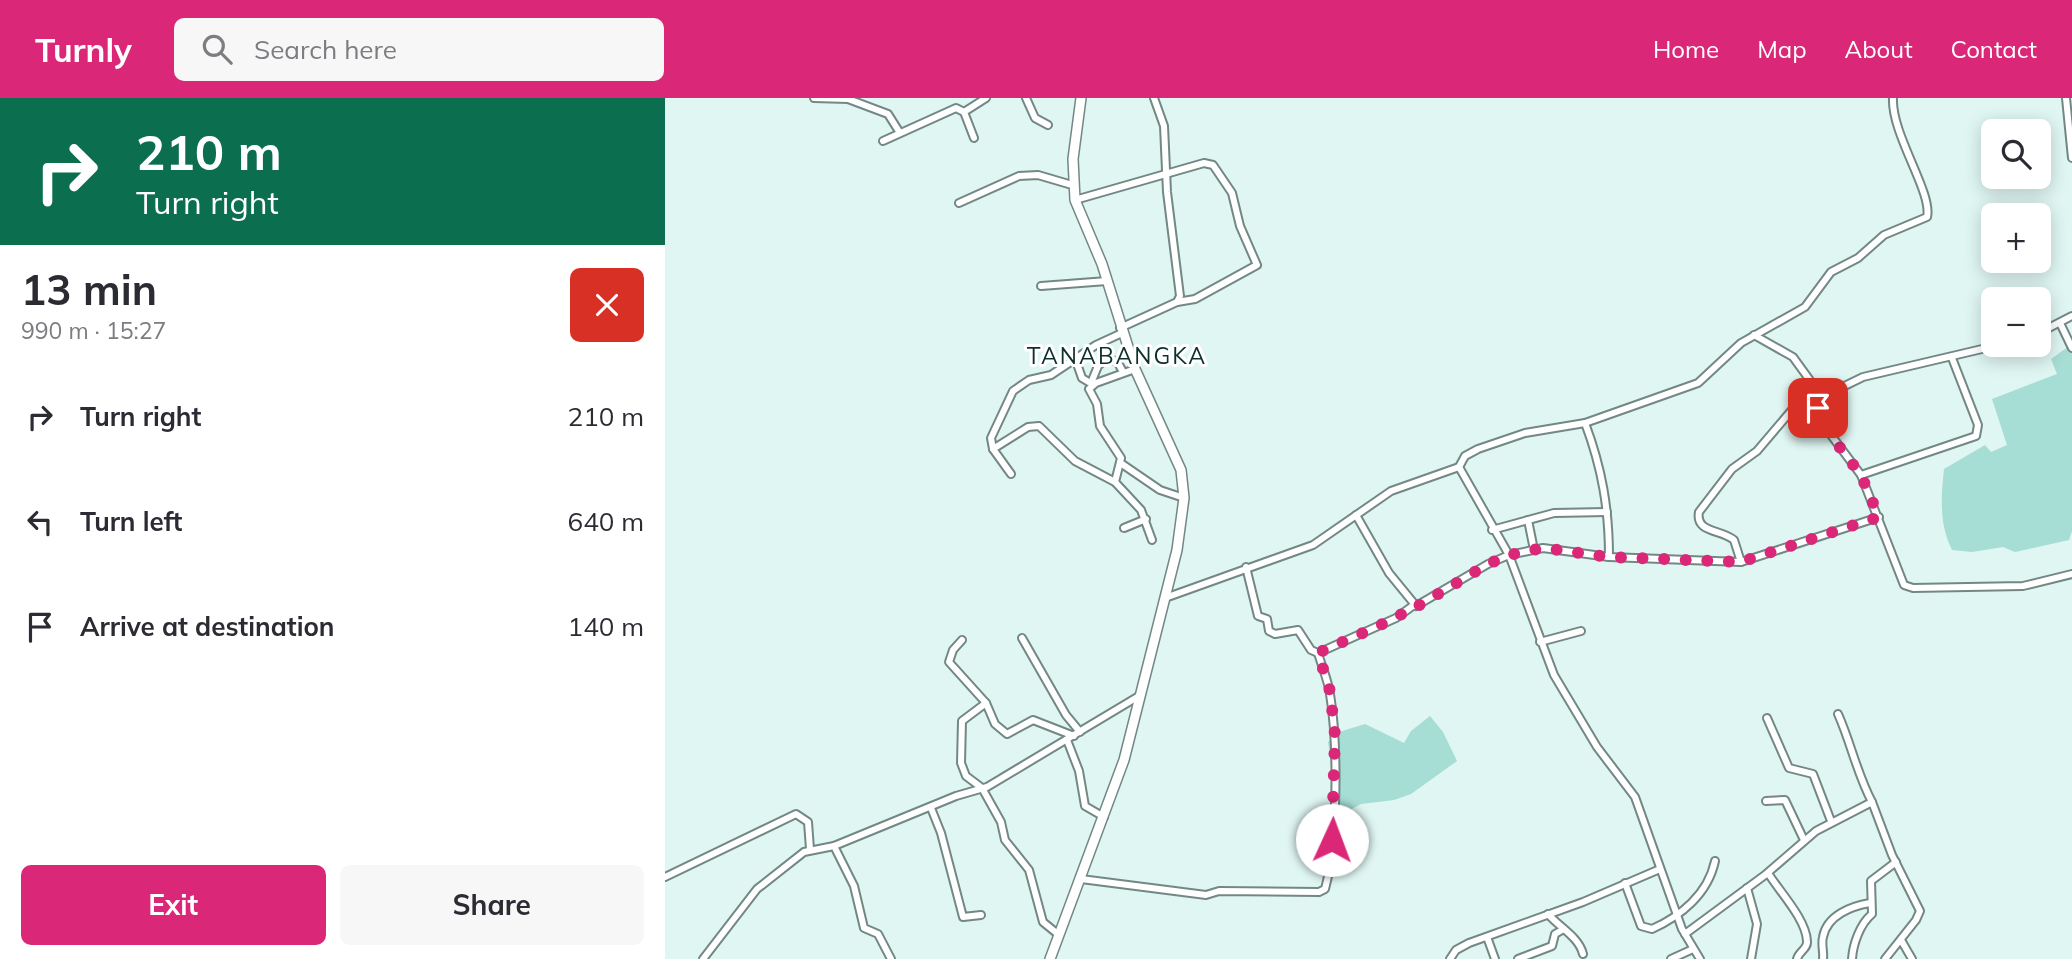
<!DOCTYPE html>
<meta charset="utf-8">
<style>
:root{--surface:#fff;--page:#f7f7f7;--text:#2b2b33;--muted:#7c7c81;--accent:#db2777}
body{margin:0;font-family:Mulish,sans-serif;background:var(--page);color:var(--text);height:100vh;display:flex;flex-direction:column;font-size:26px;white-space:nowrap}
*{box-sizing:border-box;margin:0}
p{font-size:23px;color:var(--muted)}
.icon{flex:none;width:38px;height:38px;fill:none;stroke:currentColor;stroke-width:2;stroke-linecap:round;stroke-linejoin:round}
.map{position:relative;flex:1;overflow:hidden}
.sheet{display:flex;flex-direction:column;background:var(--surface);width:665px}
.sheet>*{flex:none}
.guide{background:#0b6e4f;color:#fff;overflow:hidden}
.fabs{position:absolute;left:1316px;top:21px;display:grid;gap:14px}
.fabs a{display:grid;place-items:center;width:70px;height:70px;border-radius:10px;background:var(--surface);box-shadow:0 4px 18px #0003;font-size:35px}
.pin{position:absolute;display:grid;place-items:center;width:60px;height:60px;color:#fff;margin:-30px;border-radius:14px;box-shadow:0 4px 10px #0006}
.me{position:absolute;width:77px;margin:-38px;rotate:2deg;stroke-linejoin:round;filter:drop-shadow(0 0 5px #0008)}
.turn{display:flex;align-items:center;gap:24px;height:147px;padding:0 21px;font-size:32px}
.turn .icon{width:91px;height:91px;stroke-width:2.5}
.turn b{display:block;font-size:49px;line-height:60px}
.round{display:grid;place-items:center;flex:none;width:74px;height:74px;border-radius:10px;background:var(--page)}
.headline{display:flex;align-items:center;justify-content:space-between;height:119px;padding:0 21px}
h1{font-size:42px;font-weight:700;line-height:52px}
.primary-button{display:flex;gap:14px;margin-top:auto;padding:14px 21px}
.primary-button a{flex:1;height:80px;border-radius:10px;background:var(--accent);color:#fff;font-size:28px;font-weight:700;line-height:80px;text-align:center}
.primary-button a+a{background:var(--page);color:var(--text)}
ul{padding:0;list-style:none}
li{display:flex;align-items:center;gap:21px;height:105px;padding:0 21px}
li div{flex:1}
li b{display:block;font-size:26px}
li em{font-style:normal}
header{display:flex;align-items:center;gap:42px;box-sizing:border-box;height:98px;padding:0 35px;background:var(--accent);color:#fff}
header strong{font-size:33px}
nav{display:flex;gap:38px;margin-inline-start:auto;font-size:24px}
.search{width:490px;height:63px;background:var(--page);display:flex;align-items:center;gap:18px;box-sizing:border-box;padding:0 24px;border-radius:10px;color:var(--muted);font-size:26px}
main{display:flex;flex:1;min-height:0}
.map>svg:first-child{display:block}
.green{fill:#a6ddd5}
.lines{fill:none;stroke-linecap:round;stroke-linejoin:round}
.minor-casing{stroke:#738885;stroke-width:10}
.primary-casing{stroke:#738885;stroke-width:12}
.minor{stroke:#fff;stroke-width:6}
.primary{stroke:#fff;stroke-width:9}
.route{stroke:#db2777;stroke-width:12;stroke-dasharray:0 21.6}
.labels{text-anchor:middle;stroke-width:6;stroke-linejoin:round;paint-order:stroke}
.quarter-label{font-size:23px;letter-spacing:2px;fill:#0d302c;stroke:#fff}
</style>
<header>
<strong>Turnly</strong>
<div class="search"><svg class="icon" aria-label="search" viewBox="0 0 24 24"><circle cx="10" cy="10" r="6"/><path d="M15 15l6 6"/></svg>Search here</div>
<nav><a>Home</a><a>Map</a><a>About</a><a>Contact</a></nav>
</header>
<main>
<section class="sheet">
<div class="guide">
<div class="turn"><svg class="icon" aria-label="right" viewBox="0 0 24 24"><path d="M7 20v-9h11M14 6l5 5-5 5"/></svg><div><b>210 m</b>Turn right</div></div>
</div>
<div class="headline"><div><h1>13 min</h1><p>990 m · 15:27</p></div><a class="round" style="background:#d93025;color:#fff"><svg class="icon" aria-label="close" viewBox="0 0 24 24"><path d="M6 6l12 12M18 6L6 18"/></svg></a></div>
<ul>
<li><svg class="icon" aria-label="right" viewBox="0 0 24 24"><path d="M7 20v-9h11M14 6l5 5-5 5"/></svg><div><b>Turn right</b></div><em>210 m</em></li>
<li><svg class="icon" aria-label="left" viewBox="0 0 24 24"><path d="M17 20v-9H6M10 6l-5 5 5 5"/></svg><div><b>Turn left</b></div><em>640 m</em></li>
<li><svg class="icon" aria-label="arrive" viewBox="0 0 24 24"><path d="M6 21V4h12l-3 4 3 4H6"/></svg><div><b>Arrive at destination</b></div><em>140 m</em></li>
</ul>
<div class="primary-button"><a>Exit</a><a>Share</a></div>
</section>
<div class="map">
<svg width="1407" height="861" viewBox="0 0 1407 861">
<rect width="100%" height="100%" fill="#dff6f2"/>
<g class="green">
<path d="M1407 246V433L1404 442 1350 454 1338 449 1307 454 1287 452C1274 426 1276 399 1279 371L1320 347 1326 354 1342 347 1327 301 1392 276 1386 261Z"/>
<polygon points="765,618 778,634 792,663 746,696 729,702 696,706 674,718 663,644 674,634 700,626 739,645 746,633"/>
</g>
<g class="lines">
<defs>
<g id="minor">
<polyline points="149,0 183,1 223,16 235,35"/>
<polyline points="361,0 370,20 383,27"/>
<polyline points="1401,0 1407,60"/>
<polyline points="309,40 299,14 321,0"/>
<polyline points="218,43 291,10 299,14"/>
<polyline points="410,102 539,65 548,67 567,95 575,128 592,167 530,201 512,204"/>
<polyline points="294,105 354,78 373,77 407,87"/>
<polyline points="376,188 442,183"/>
<polyline points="1395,225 1407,250"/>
<polyline points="455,230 512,204 515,198 502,94 499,28 489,0"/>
<polyline points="1374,235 1407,218"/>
<polyline points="1089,237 1128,259 1157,299 1152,313 1154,321 1196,377 1239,487 1248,490 1358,488 1407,476"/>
<polyline points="410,260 417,280 427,286"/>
<polyline points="470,271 431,285 424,291 432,306 435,328 456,360 450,384 476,412 487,442"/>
<polyline points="426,285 433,268 440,262 452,263 458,274"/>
<polyline points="1157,299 1198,279 1334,247"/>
<path d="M920 325C937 370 944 411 944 459"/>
<polyline points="328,351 363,329 374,328 410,363 450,384"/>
<polyline points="457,366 495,392 519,400"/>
<path d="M794 369 800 358 813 351 860 335 920 325 1033 285 1076 245 1140 209 1166 174 1193 160 1219 137 1262 119C1268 95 1226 36 1228 0"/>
<polyline points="346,376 328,351 326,340 348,293 364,282 386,277 431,247 457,235"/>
<polyline points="1196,377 1311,338 1313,327 1287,260"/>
<polyline points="691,417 724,475 751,508 823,466 844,457 878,450 944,459 1076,464 1214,419"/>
<polyline points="863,422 869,452"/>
<polyline points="459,430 481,421"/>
<polyline points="827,432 889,415 942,414"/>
<path d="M1076 464 1069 442C1056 431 1030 435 1034 414L1067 371 1092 353 1149 286"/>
<polyline points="581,469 593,518 602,521 604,533 610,536 633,532 646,552 653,555"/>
<polyline points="500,500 648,447 726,393 794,369 844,457 889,577 932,649 970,699 1017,831 1035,861"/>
<polyline points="357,540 401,617 415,634"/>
<polyline points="297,542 288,552 284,564 321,605"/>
<polyline points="875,544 916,533"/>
<path d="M1173 616C1186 645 1192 676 1207 704"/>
<polyline points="1102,620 1124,670 1148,676 1166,723"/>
<polyline points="402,642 414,673 420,708 439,719"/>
<polyline points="1101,703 1120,702 1139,742"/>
<polyline points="266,710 276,735 298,819 316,817"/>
<polyline points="169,748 189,788 199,830 213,836 226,861"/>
<path d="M1103 775C1114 793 1141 821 1142 843 1143 851 1134 853 1132 861"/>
<polyline points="0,779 131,716 143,724 145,751"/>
<path d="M416 781 541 797 554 793 654 794 660 791C673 743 673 645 665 596 663 582 657 569 653 555L731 520 749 507"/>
<path d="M960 785 976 828 987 831C1016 818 1043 796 1050 763"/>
<polyline points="1082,790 1092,826 1086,861"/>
<path d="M883 816C894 829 914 839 918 856"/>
<polyline points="1020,836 1100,777 1151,733 1207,704 1227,757 1255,813 1251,822 1220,861"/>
<polyline points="394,837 378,824 364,772 340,742 336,724 317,690 301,678 296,665 297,623 321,605 330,626 342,636 368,622 409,638"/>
<polyline points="822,839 830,861"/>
<polyline points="1236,842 1247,861"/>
<polyline points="38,861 92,791 139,754 169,748 291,698 322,689 474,598"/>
<polyline points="785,861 791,852 804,845 918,804 995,771"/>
<polyline points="853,861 887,848 890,836 897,832"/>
<polyline points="1006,861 1028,851"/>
<path d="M1158 861C1159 854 1156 846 1158 839 1162 817 1187 808 1205 805"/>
<path d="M1187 861C1188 846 1195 826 1207 816L1206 783 1231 764"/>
</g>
<polyline id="primary" points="385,861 459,662 512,452 519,400 516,372 470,271 437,166 410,102 408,61 416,0"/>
</defs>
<use href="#minor" class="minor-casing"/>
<use href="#primary" class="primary-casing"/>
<use href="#minor" class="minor"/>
<use href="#primary" class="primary"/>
</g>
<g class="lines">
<polyline class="route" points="667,742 670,637 665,593 653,555 731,520 749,507 755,507 823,466 844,457 878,450 944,459 1076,464 1214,419 1196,377 1156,325 1153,310"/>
</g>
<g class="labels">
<g class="quarter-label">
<text x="452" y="266">TANABANGKA</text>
</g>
</g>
</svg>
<div class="fabs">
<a><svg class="icon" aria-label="search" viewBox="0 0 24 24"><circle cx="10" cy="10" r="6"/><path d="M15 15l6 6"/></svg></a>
<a>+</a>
<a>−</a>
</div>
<div class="pin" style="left:1153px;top:310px;background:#d93025"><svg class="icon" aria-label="arrive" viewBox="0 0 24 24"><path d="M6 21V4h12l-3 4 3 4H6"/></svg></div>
<svg class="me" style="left:667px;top:742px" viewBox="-20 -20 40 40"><circle r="19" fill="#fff"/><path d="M0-13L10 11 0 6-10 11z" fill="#db2777"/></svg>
</div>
</main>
